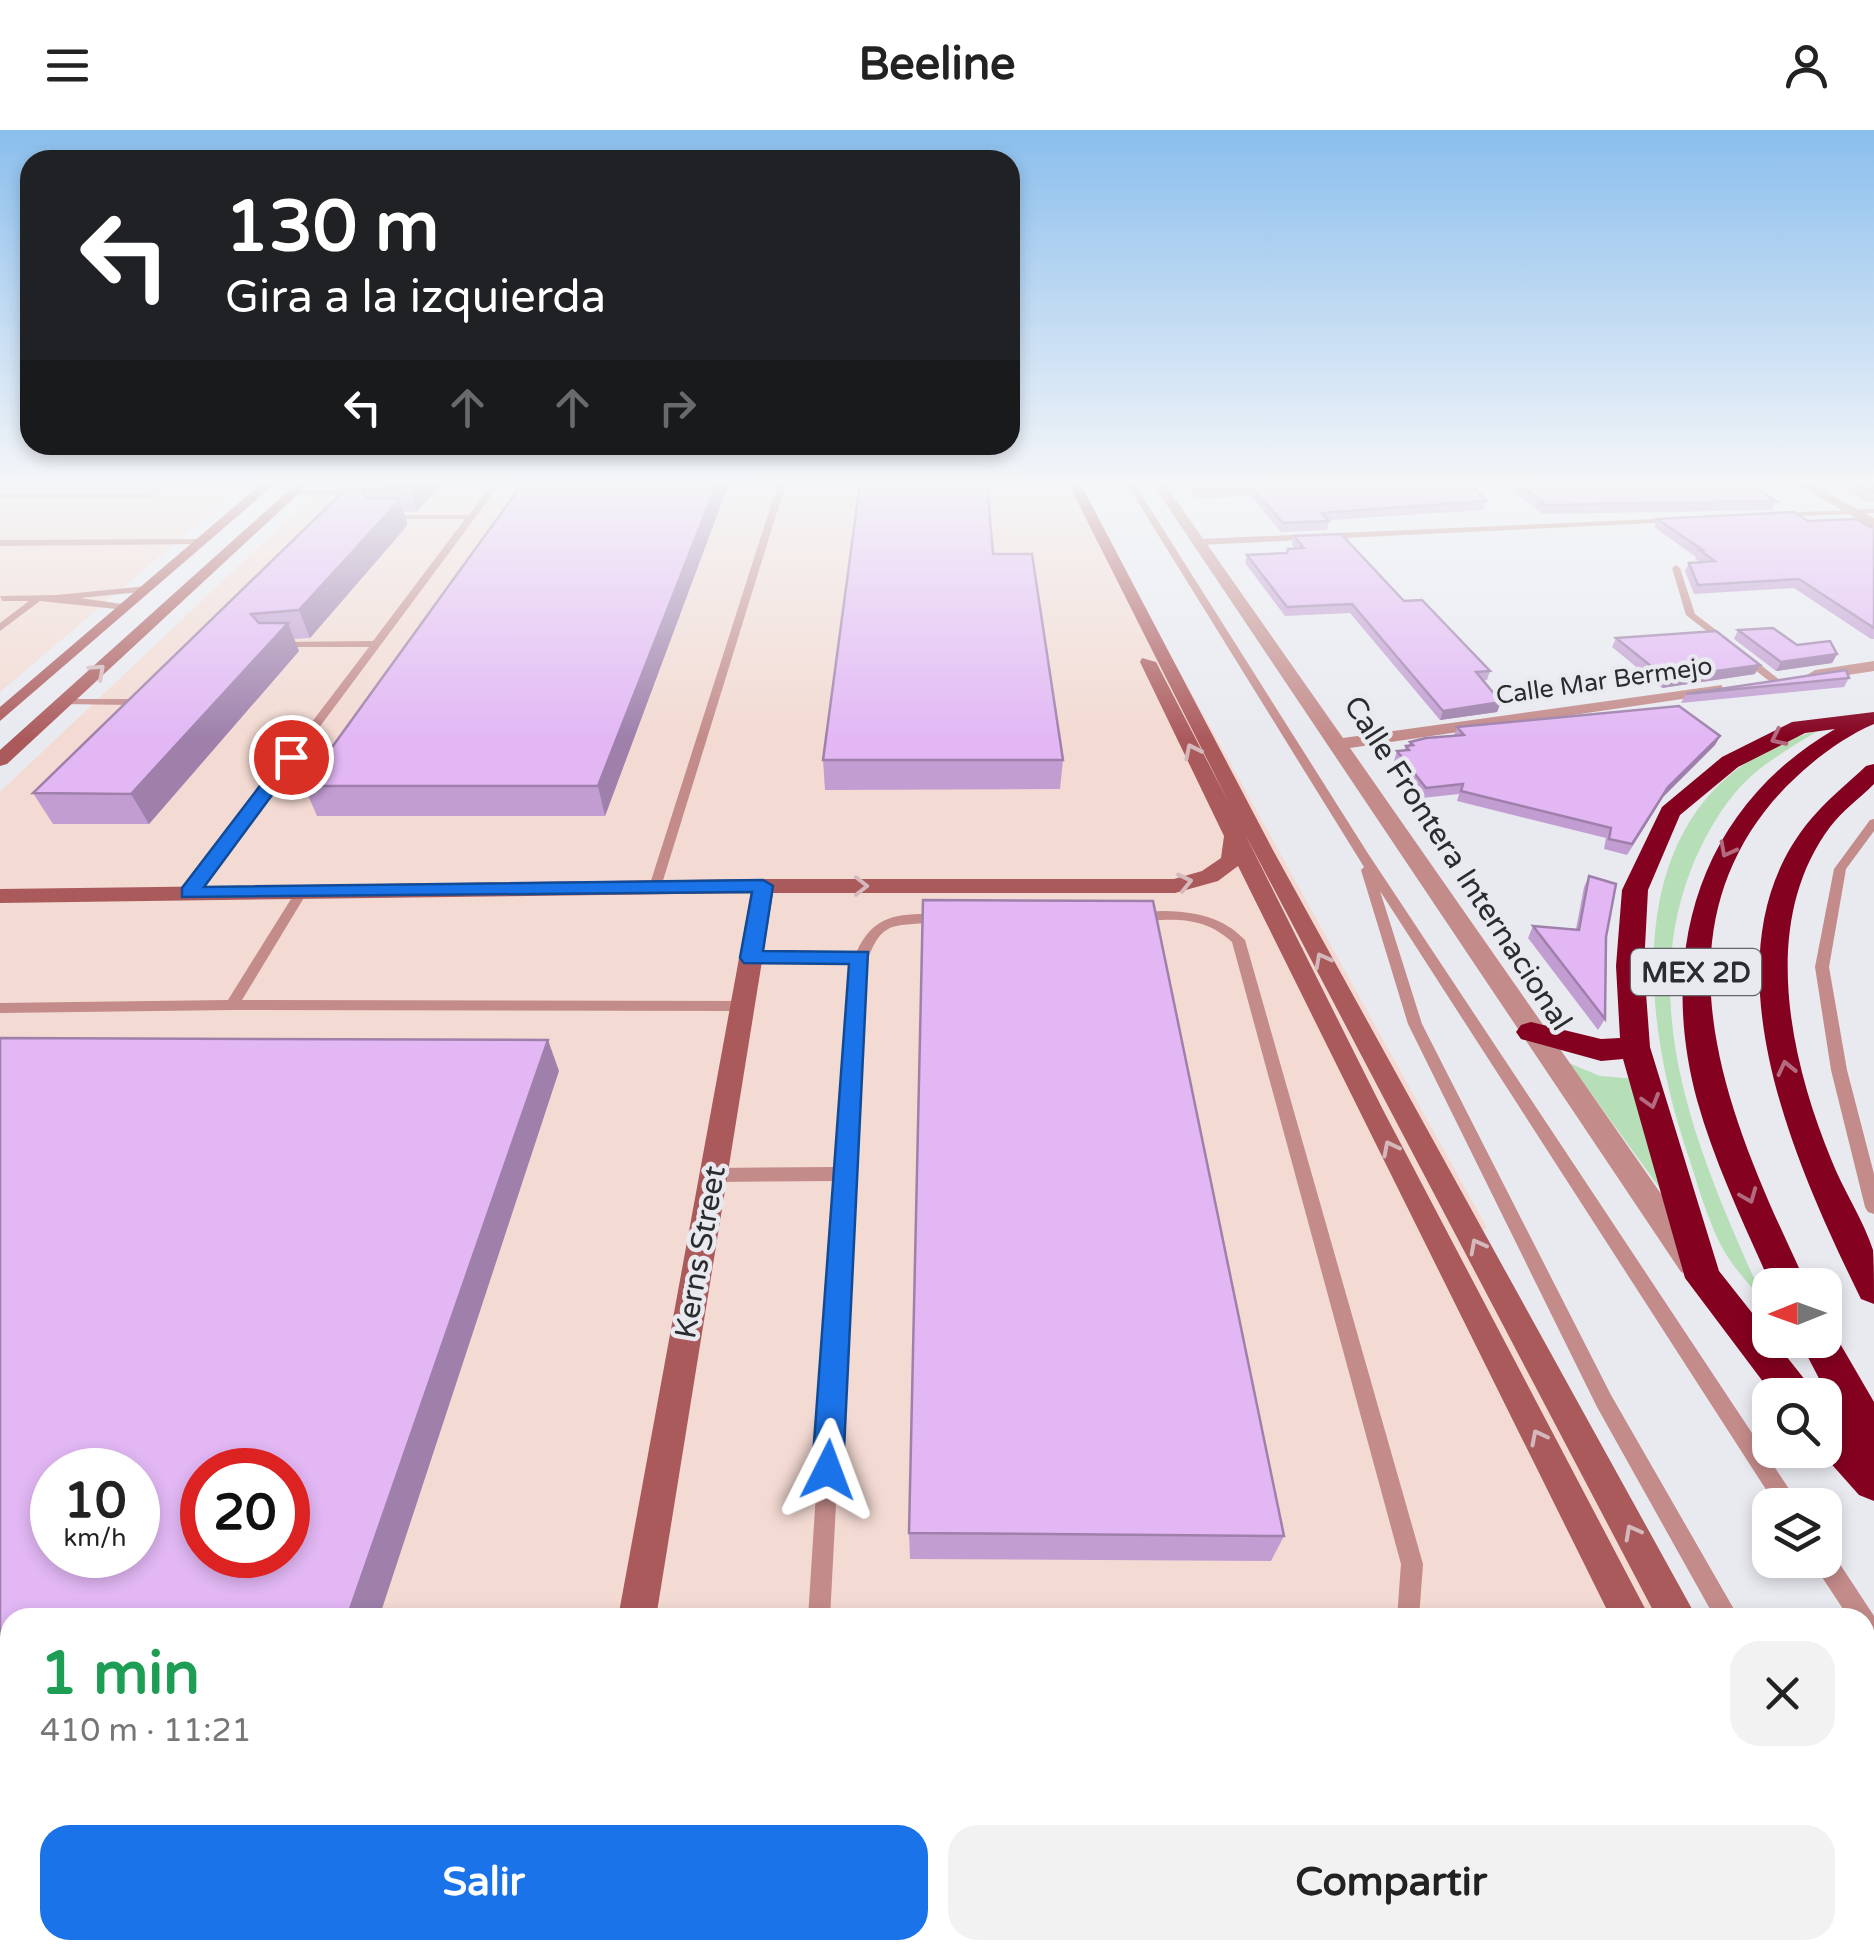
<!DOCTYPE html>
<html lang="es">
<meta charset="utf-8">
<style>
:root{--surface:#fff;--page:#f2f2f2;--text:#222;--muted:#767676;--accent:#1a73e8}
body{margin:0;font-family:"Varela Round",sans-serif;background:var(--page);color:var(--text);height:100vh;display:flex;flex-direction:column;font-size:38px;white-space:nowrap}
*{box-sizing:border-box;margin:0}
p{font-size:32px;color:var(--muted)}
.icon{flex:none;width:55px;height:55px;fill:none;stroke:currentColor;stroke-width:2;stroke-linecap:round;stroke-linejoin:round}
.map{position:relative;flex:1;overflow:hidden}
.side{position:absolute;left:0px;top:1478px;width:1875px;height:352px;display:flex;flex-direction:column;background:var(--surface);border-radius:30px 30px 0 0;box-shadow:0 5px 15px #0003}
.side>*{flex:none}
.top-card{position:absolute;left:20px;top:20px;width:1000px;height:305px;border-radius:30px;box-shadow:0 5px 15px #0003;background:#202124;color:#fff;overflow:hidden}
.needle{width:65px;rotate:269deg}
.tools{position:absolute;left:1752px;top:1138px;display:grid;gap:20px}
.tools a{display:grid;place-items:center;width:90px;height:90px;border-radius:20px;background:var(--surface);box-shadow:0 5px 15px #0003;font-size:50px}
.speed{position:absolute;left:30px;top:1318px;display:flex;gap:20px;font-size:50px;font-weight:700;text-align:center}
.speed>*{display:grid;place-content:center;width:130px;height:130px;border-radius:50%;background:var(--surface);box-shadow:0 5px 15px #0003;line-height:1}
.speed small{font-size:25px;font-weight:400}
.speed .limit{border:15px solid #d22;background:#fff;color:#111}
.pin{position:absolute;display:grid;place-items:center;width:85px;height:85px;color:#fff;margin:-42px;border:5px solid #fff;border-radius:50%;box-shadow:0 2px 10px #0007}
.me{position:absolute;width:110px;margin:-55px;rotate:3deg;stroke-linejoin:round;filter:drop-shadow(0 0 8px #0008)}
.turn{display:flex;align-items:center;gap:35px;height:210px;padding:0 40px;font-size:45px}
.turn .icon{width:130px;height:130px;stroke-width:2.5}
.turn b{display:block;font-size:70px;line-height:85px}
.lanes{display:flex;align-items:center;height:95px;padding:0 40px;background:#0003;justify-content:center;gap:50px;direction:ltr}
.lanes .off{opacity:.35}
.round{display:grid;place-items:center;flex:none;width:105px;height:105px;border-radius:30px;background:var(--page)}
.summary{display:flex;align-items:center;justify-content:space-between;height:170px;padding:0 40px}
h1{font-size:60px;font-weight:700;line-height:75px;color:#1e9e55}
.action{display:flex;gap:20px;margin-top:auto;padding:20px 40px}
.action a{flex:1;height:115px;border-radius:30px;background:var(--accent);color:#fff;font-size:40px;font-weight:700;line-height:115px;text-align:center}
.action a+a{background:var(--page);color:var(--text)}
header{display:flex;justify-content:space-between;align-items:center;height:130px;padding:0 40px;background:var(--surface);font-size:45px;font-weight:700}
.map>svg:first-child{display:block}
.industrial{fill:#f3dad2;fill-rule:evenodd}
.green{fill:#b6deb7}
.lines{fill:none;stroke-linecap:round;stroke-linejoin:round}
.lane{fill:#c38b8a;fill-rule:evenodd}
.street{fill:#c38b8a;fill-rule:evenodd}
.secondary{fill:#ab5a5c;fill-rule:evenodd}
.highway{fill:#840220;fill-rule:evenodd}
.wall{fill:#c29dd2}
.shaded-wall{fill:#9e80ab}
.building{fill:#e2b7f4;stroke:#9e80ab;stroke-width:2.5;fill-rule:evenodd}
.oneway{stroke:#d3b8bc}
.oneway2{stroke:#b16a7e}
.route{fill:#1a73e8;stroke:#114b97;stroke-width:2.5}
.labels{text-anchor:middle;stroke-width:9;stroke-linejoin:round;paint-order:stroke}
.far-street-label{font-size:25px;fill:#2b2c2e;stroke:#e9eaf0}
.shield{fill:#e9eaf0;stroke:#646568;stroke-width:2.5}
.shield-label{font-size:28px;font-weight:bold;fill:#2b2c2e}
.street-label{font-size:30px;fill:#2b2c2e;stroke:#e9eaf0}
</style>
<header><svg class="icon" aria-label="menu" viewBox="0 0 24 24"><path d="M4 6h16M4 12h16M4 18h16"/></svg>Beeline<svg class="icon" aria-label="person" viewBox="0 0 24 24"><circle cx="12" cy="8" r="4"/><path d="M4 21q1-7 8-7t8 7"/></svg></header>
<div class="map">
<svg width="1874" height="1829" viewBox="0 0 1874 1829">
<rect width="100%" height="100%" fill="#e9eaf0"/>
<g class="industrial">
<polygon points="0,353 246,353 0,562"/>
<path d="M326 353H1081L1154 495 1487 1098 1479 1102 1689 1487 10 1488V1820H1865L1874 1829H0V662ZM52 1340H138V1425H52ZM202 1340H288V1425H202Z"/>
</g>
<g class="green">
<path d="M1819 600C1794 616 1764 632 1744 653 1722 675 1704 708 1692 737 1633 885 1705 1039 1766 1175 1753 1158 1735 1140 1724 1121 1708 1092 1699 1059 1689 1028 1635 872 1619 655 1819 600Z"/>
<polygon points="1569,933 1600,946 1636,949 1672,1075"/>
</g>
<g class="lines">
<g class="lane">
<polygon points="160,353 169,353 149,368 0,368 0,364 147,364"/>
<polygon points="172,353 268,353 271,355 267,357 176,355"/>
<polygon points="493,353 501,353 194,766 184,766 182,763 184,760 369,517 280,517 275,514 277,512 373,511 465,389 385,389 381,387 382,385 469,385"/>
<polygon points="778,353 786,353 661,757 660,760 650,760 649,757"/>
<polygon points="1126,353 1134,353 1367,722 1795,1368 1799,1375 1776,1375 1380,761 1422,894 1611,1265 1739,1488 1715,1488 1597,1277 1408,894 1361,740 1364,737"/>
<polygon points="294,360 345,361 349,363 345,365 291,364"/>
<polygon points="1874,379 1874,383 1778,387 1774,385 1778,383"/>
<polygon points="1678,388 1679,390 1675,392 1200,415 1196,412 1200,409"/>
<polygon points="205,409 206,411 202,414 0,416 0,410"/>
<polygon points="1676,435 1680,438 1695,484 1728,509 1728,513 1722,513 1686,485 1672,438"/>
<polygon points="147,456 152,459 150,461 80,468 129,475 129,479 126,480 40,471 0,501 0,493 29,471 2,471 0,466 56,465"/>
<polygon points="1739,524 1747,524 1781,551 1772,553 1739,528"/>
<polygon points="64,569 132,569 137,572 132,575 60,574 59,572"/>
<polygon points="1874,689 1874,701 1846,739 1829,837 1847,940 1874,1044 1874,1084 1868,1082 1865,1077 1831,940 1815,837 1834,739 1870,690"/>
<polygon points="302,757 308,761 242,870 743,871 750,876 743,881 232,880 0,883 0,873 228,870 296,761"/>
<path d="M1165 781C1196 782 1223 787 1245 810L1423 1434 1419 1488H1397L1401 1434 1232 812C1211 793 1190 789 1162 790 1150 790 1140 792 1130 786L1137 782Z"/>
<path d="M939 784 944 785 946 788 944 791C894 799 882 783 864 841L830 1488H808L836 1051 714 1052 708 1050 706 1045 708 1040 714 1038 837 1037 850 841 853 832 751 833 744 828 751 823H856C874 783 899 784 939 784Z"/>
<polygon points="1825,1420 1832,1422 1874,1486 1874,1517 1865,1513 1865,1488 1849,1488 1816,1438 1813,1430 1825,1430"/>
<polygon points="1865,1713 1874,1717 1874,1755 1865,1751"/>
<polygon points="762,1820 788,1820 788,1829 761,1829"/>
<polygon points="1555,1820 1581,1820 1584,1829 1556,1829"/>
</g>
<g class="street">
<polygon points="1152,353 1164,353 1343,608 1722,555 1722,563 1716,564 1350,618 1703,1124 1707,1133 1703,1142 1692,1146 1681,1142"/>
<polygon points="1794,353 1809,353 1874,388 1874,398"/>
<polygon points="1874,531 1874,541 1815,550 1807,545 1815,540"/>
</g>
<g class="secondary">
<polygon points="262,353 276,353 0,591 0,577"/>
<polygon points="297,353 310,353 7,634 0,636 0,620"/>
<polygon points="1068,353 1080,353 1274,722 1697,1488 1657,1488 1245,704 1382,978 1650,1488 1611,1488 1238,736 1218,751 1175,763 773,763 656,1488 618,1488 751,763 0,773 0,759 763,749 1174,749 1202,741 1221,728 1224,706 1140,532 1142,528 1156,532 1229,673"/>
<polygon points="1865,1800 1874,1804 1874,1829 1839,1829 1836,1820 1865,1820"/>
<polygon points="558,1820 602,1820 602,1829 556,1829"/>
<polygon points="1780,1820 1826,1820 1830,1829 1783,1829"/>
</g>
<g class="highway">
<path d="M1874 582V594C1838 609 1799 641 1773 671 1648 819 1737 1006 1807 1155H1771C1744 1094 1715 1034 1697 970 1657 822 1699 678 1835 599L1805 603 1738 637 1680 685 1648 760 1644 836 1650 917 1719 1141 1817 1265H1773L1685 1148 1623 929 1601 931 1521 909 1516 902 1521 895 1531 892 1601 909 1620 908 1616 836 1622 760 1662 677 1722 627 1792 592Z"/>
<path d="M1874 634V654C1860 668 1842 681 1830 697 1759 792 1790 929 1831 1029 1843 1060 1863 1089 1873 1120 1874 1135 1874 1157 1874 1174L1861 1169C1796 1036 1698 823 1811 689 1827 670 1848 653 1866 636Z"/>
<polygon points="1825,1196 1831,1198 1874,1272 1874,1371 1859,1365 1819,1320 1825,1320 1825,1278 1837,1283 1799,1210 1825,1210"/>
</g>
</g>
<g class="wall">
<polygon points="352,353 443,353 417,381 404,382 407,393 406,397 310,508 294,509 299,521 149,694 53,694 33,663"/>
<polygon points="729,353 605,686 317,686 304,656"/>
<polygon points="1185,353 1470,353 1486,371 1483,380 1329,390 1327,400 1281,402 1251,366 1196,368"/>
<polygon points="1503,353 1747,353 1776,371 1772,380 1543,384"/>
<polygon points="1833,353 1874,353 1874,371 1867,371"/>
<polygon points="1657,389 1808,391 1874,399 1874,509 1871,509 1794,458 1694,464 1685,441 1689,433 1700,432 1695,429 1696,427 1654,397"/>
<polygon points="1294,406 1404,471 1490,541 1487,550 1483,551 1501,572 1497,582 1440,590 1350,483 1285,486 1245,433 1247,425 1287,423 1295,419 1292,414"/>
<polygon points="993,424 1063,630 1060,659 825,660 823,630"/>
<polygon points="1738,500 1797,515 1837,524 1832,533 1776,541 1734,509"/>
<polygon points="1616,508 1755,544 1662,558 1612,517"/>
<polygon points="1849,548 1844,557 1681,573 1686,564"/>
<polygon points="1457,597 1720,606 1715,615 1663,667 1627,725 1604,719 1606,708 1457,671 1459,664 1422,668 1394,631 1397,621 1404,620 1406,616 1409,615 1410,612 1454,606"/>
<polygon points="1589,746 1605,889 1598,900 1528,808 1533,796 1576,799 1584,757"/>
<polygon points="0,908 559,941 10,1488 10,1724 0,1723"/>
<polygon points="909,1403 1284,1406 1271,1431 910,1429"/>
</g>
<g class="shaded-wall">
<polygon points="413,353 443,353 417,381 410,357"/>
<polygon points="717,353 729,353 605,686 598,656"/>
<polygon points="399,368 407,393 406,397 310,508 299,480"/>
<polygon points="288,493 299,521 149,694 131,664"/>
<polygon points="1837,524 1832,533 1776,541 1781,532"/>
<polygon points="1760,535 1755,544 1662,558 1666,548"/>
<polygon points="1501,572 1497,582 1440,590 1443,581"/>
<polygon points="1720,606 1715,615 1663,667 1627,725 1668,657"/>
<polygon points="548,910 559,941 379,1488 347,1488"/>
</g>
<g class="building">
<polygon points="352,353 413,353 410,357 361,359 366,368 399,368 398,372 299,480 251,484 259,493 288,493 131,664 33,663"/>
<polygon points="523,353 717,353 598,656 304,656"/>
<polygon points="860,353 987,353 993,424 1032,424 1063,630 823,630"/>
<polygon points="1192,353 1470,353 1486,371 1321,383 1329,391 1283,393 1252,358 1197,360"/>
<polygon points="1517,353 1747,353 1776,371 1546,375"/>
<polygon points="1854,353 1874,353 1874,362 1872,362"/>
<polygon points="1794,382 1808,391 1856,389 1874,399 1874,498 1799,449 1698,455 1689,433 1715,431 1699,420 1703,420 1657,389"/>
<polygon points="1341,404 1404,471 1422,470 1490,541 1476,542 1501,572 1443,581 1352,474 1287,477 1247,425 1287,423 1288,419 1304,418 1294,406"/>
<polygon points="1773,498 1797,515 1830,511 1837,524 1781,532 1738,500"/>
<polygon points="1716,501 1760,535 1666,548 1616,508"/>
<polygon points="1846,540 1849,548 1686,564"/>
<polygon points="1679,576 1720,606 1668,657 1632,714 1609,709 1611,698 1461,661 1463,654 1426,658 1397,621 1409,620 1406,616 1413,615 1410,612 1426,608 1464,605 1457,597"/>
<polygon points="1589,746 1616,754 1606,807 1605,889 1533,796 1579,800"/>
<polygon points="923,770 1153,771 1284,1406 909,1403"/>
<path d="M0 908 548 910 347 1488H10V1708H0ZM52 1340H138V1425H52ZM202 1340H288V1425H202Z"/>
<polygon points="908,1820 1408,1820 1410,1829 907,1829"/>
</g>
<defs><path id="oneway-chevron" d="M-2-3.5L2.5 0L-2 3.5" fill="none" stroke-width="1.6" stroke-linecap="round" stroke-linejoin="round" transform="scale(2.5)"/></defs>
<g class="oneway">
<use href="#oneway-chevron" transform="translate(98 541) rotate(-42)"/>
<use href="#oneway-chevron" transform="translate(1192 621) rotate(-116)"/>
<use href="#oneway-chevron" transform="translate(1185 752) rotate(-13)"/>
<use href="#oneway-chevron" transform="translate(861 756)"/>
<use href="#oneway-chevron" transform="translate(1322 830) rotate(-118)"/>
<use href="#oneway-chevron" transform="translate(1390 1018) rotate(-117)"/>
<use href="#oneway-chevron" transform="translate(1477 1116) rotate(-118)"/>
<use href="#oneway-chevron" transform="translate(1538 1307) rotate(-117)"/>
<use href="#oneway-chevron" transform="translate(1632 1402) rotate(-118)"/>
</g>
<g class="oneway2">
<use href="#oneway-chevron" transform="translate(1778 608) rotate(154)"/>
<use href="#oneway-chevron" transform="translate(1727 720) rotate(118)"/>
<use href="#oneway-chevron" transform="translate(1786 938) rotate(-103)"/>
<use href="#oneway-chevron" transform="translate(1651 971) rotate(74)"/>
<use href="#oneway-chevron" transform="translate(1749 1066) rotate(68)"/>
</g>
<linearGradient id="sky" x2="0" y2="1"><stop stop-color="#8abeed"/><stop offset="0.58" stop-color="#f5f6f8"/><stop offset="1" stop-color="#f5f6f8" stop-opacity="0"/></linearGradient>
<rect width="1874" height="609" fill="url(#sky)"/>
<polygon class="route" points="291,622 300,627 204,757 763,750 773,756 763,821 868,822 843,1340 839,1350 828,1355 817,1350 812,1340 849,834 744,833 740,828 752,762 182,767 182,758 285,623"/>
<g class="labels">
<g class="far-street-label">
<text transform="translate(1604 550) rotate(-8)" y="9">Calle Mar Bermejo</text>
</g>
<rect class="shield" x="1631" y="819" width="130" height="46" rx="8"/>
<g class="shield-label">
<text x="1696" y="852">MEX 2D</text>
</g>
<g class="street-label">
<text transform="translate(1458 733) rotate(57)" y="10">Calle Frontera Internacional</text>
<text transform="translate(700 1122) rotate(-80)" y="10">Kerns Street</text>
</g>
</g>
</svg>
<div class="tools">
<a><svg class="needle" viewBox="-14 -14 28 28"><path d="M0-13l5 13h-10z" fill="#e53935"/><path d="M0 13l5-13h-10z" fill="#767676"/></svg></a>
<a><svg class="icon" aria-label="search" viewBox="0 0 24 24"><circle cx="10" cy="10" r="6"/><path d="M15 15l6 6"/></svg></a>
<a><svg class="icon" aria-label="layers" viewBox="0 0 24 24"><path d="M12 4l9 5-9 5-9-5zM3 14l9 5 9-5"/></svg></a>
</div>
<div class="speed"><div>10<small>km/h</small></div><div class="limit">20</div></div>
<div class="pin" style="left:291px;top:627px;background:#d93025"><svg class="icon" aria-label="arrive" viewBox="0 0 24 24"><path d="M6 21V4h12l-3 4 3 4H6"/></svg></div>
<svg class="me" style="left:828px;top:1340px" viewBox="-20 -20 40 40"><path d="M0-17L14 15 0 8-14 15z" fill="#1a73e8" stroke="#fff" stroke-width="4"/></svg>
<div class="top-card">
<div class="turn"><svg class="icon" aria-label="left" viewBox="0 0 24 24"><path d="M17 20v-9H6M10 6l-5 5 5 5"/></svg><div><b>130 m</b>Gira a la izquierda</div></div>
<div class="lanes"><svg class="icon" aria-label="left" viewBox="0 0 24 24"><path d="M17 20v-9H6M10 6l-5 5 5 5"/></svg><svg class="icon off" aria-label="ahead" viewBox="0 0 24 24"><path d="M12 20V5M6 11l6-6 6 6"/></svg><svg class="icon off" aria-label="ahead" viewBox="0 0 24 24"><path d="M12 20V5M6 11l6-6 6 6"/></svg><svg class="icon off" aria-label="right" viewBox="0 0 24 24"><path d="M7 20v-9h11M14 6l5 5-5 5"/></svg></div>
</div>
<section class="side">
<div class="summary"><div><h1>1 min</h1><p>410 m · 11:21</p></div><a class="round"><svg class="icon" aria-label="close" viewBox="0 0 24 24"><path d="M6 6l12 12M18 6L6 18"/></svg></a></div>
<div class="action"><a>Salir</a><a>Compartir</a></div>
</section>
</div>
